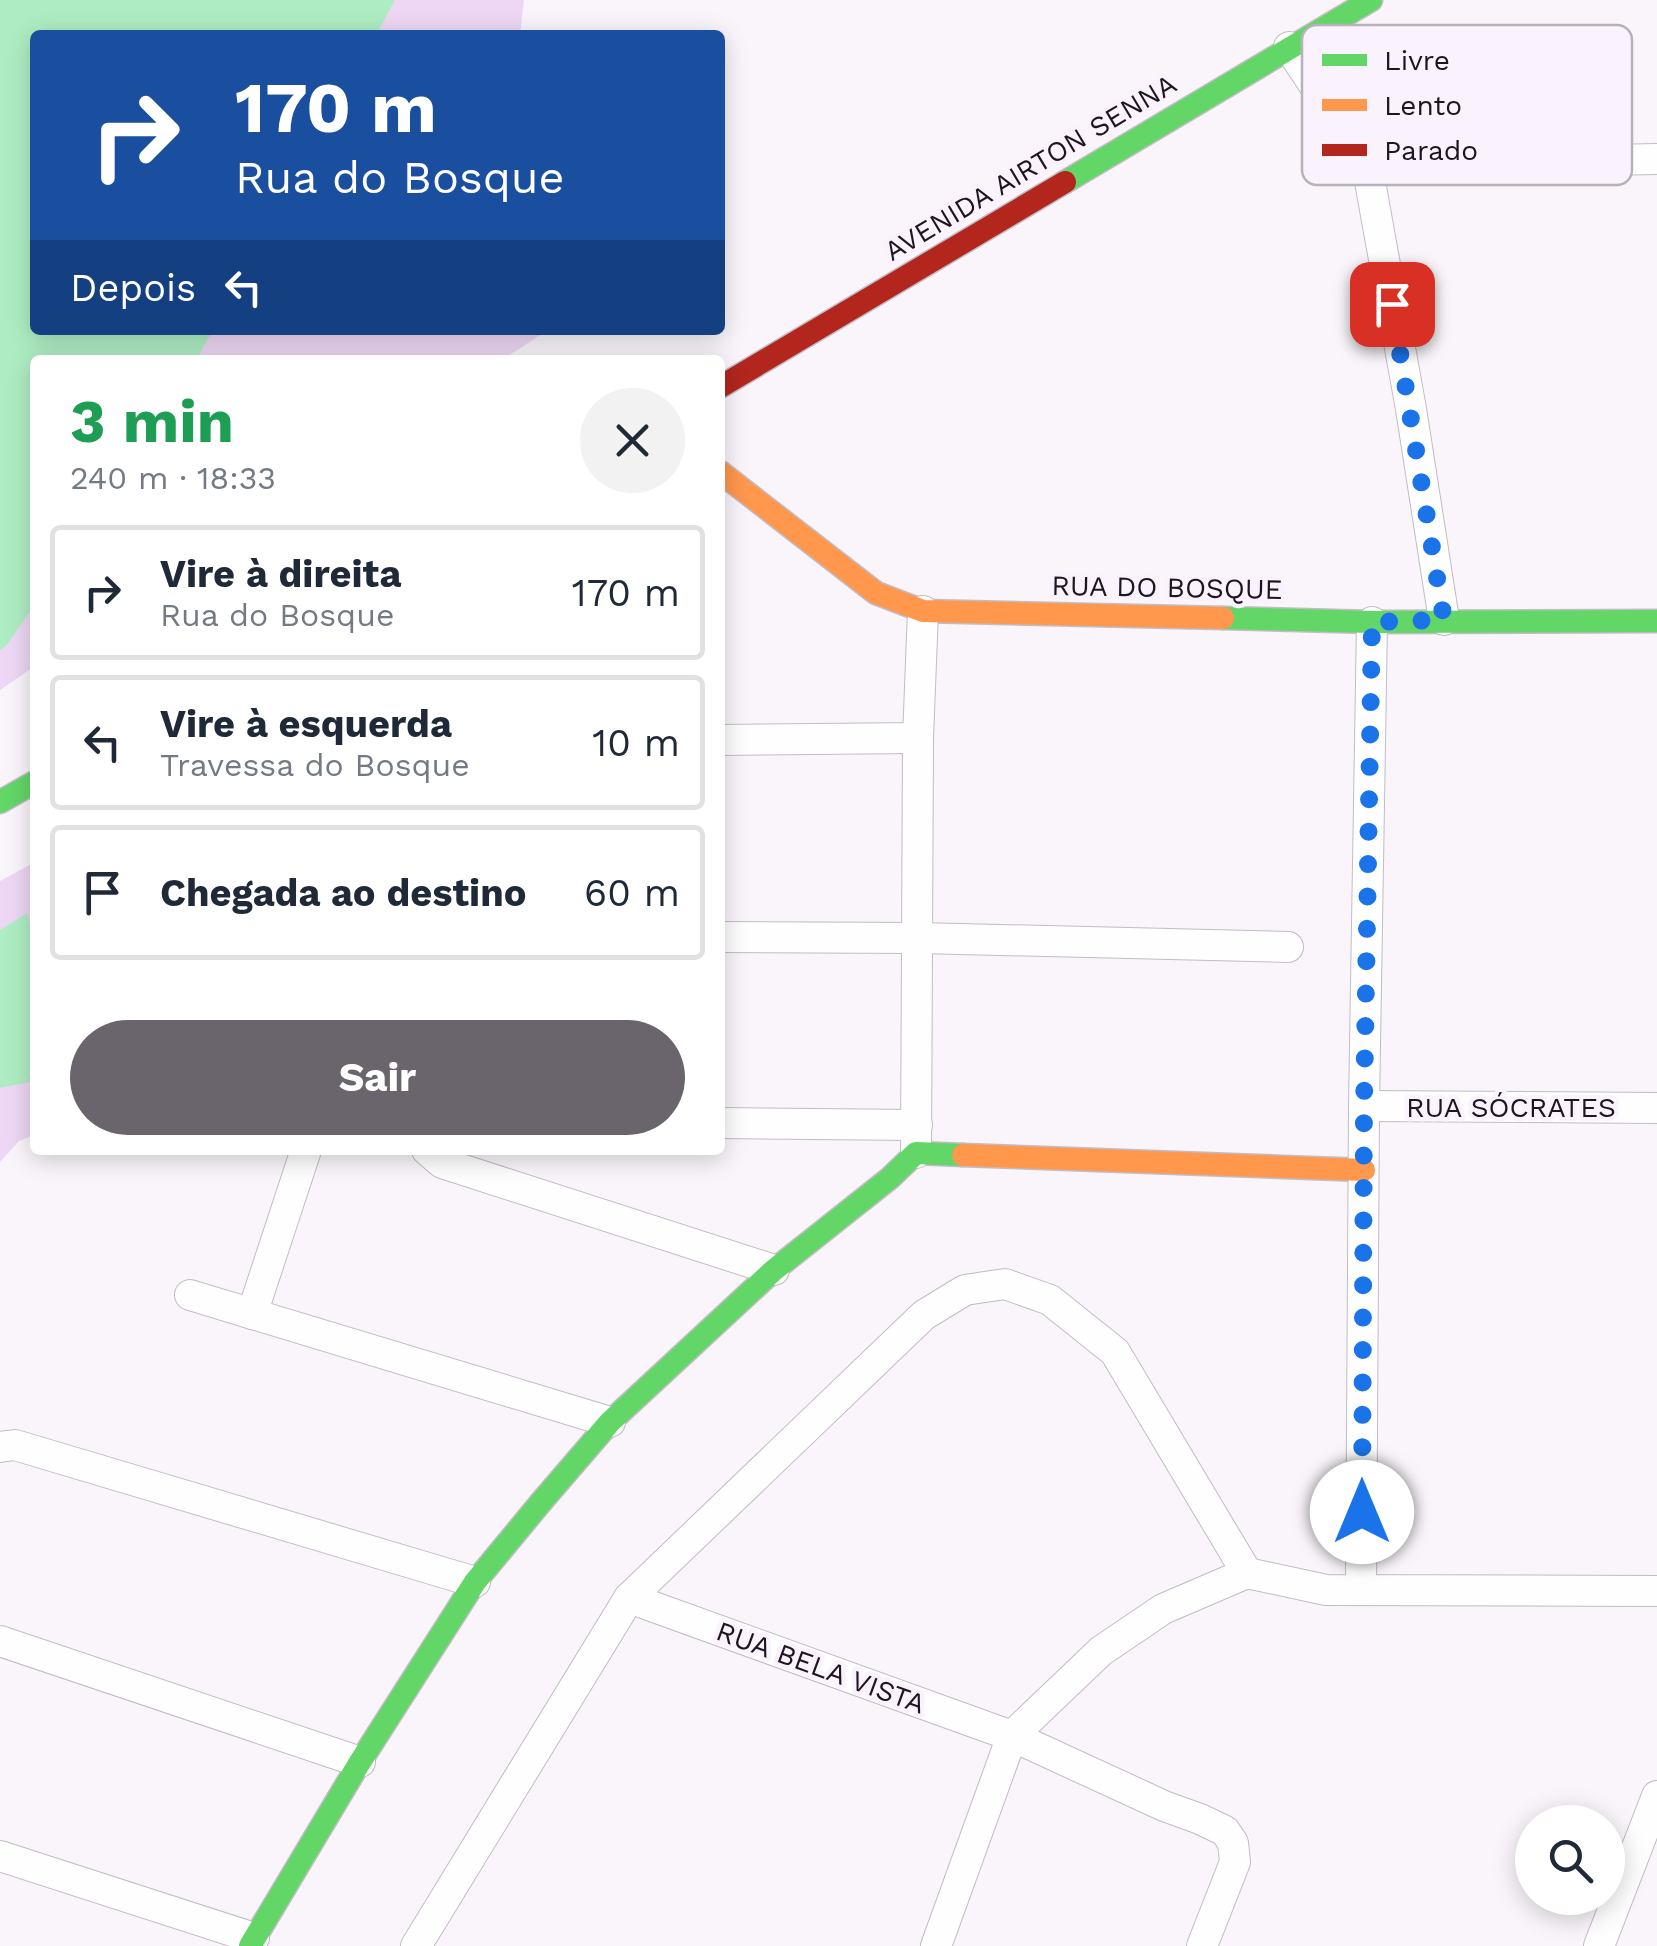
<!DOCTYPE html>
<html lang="pt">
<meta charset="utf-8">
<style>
:root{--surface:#fff;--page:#f2f2f3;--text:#1f2937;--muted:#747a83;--line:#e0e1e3;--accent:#6a646c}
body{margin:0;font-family:"Work Sans",sans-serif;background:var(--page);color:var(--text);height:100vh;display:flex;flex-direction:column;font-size:38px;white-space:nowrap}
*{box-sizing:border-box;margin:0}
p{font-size:32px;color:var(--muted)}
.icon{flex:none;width:55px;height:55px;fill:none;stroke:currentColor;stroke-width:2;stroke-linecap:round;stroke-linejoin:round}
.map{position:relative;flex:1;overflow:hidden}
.details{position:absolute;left:30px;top:355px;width:695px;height:800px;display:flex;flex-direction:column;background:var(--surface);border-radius:10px;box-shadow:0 5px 25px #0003}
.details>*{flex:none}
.hud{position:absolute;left:30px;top:30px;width:695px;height:305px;border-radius:10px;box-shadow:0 5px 25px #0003;background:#1a4fa0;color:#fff;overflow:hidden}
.tools{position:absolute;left:1515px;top:1805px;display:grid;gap:20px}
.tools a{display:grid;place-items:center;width:110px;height:110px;border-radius:50%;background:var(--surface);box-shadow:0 5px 25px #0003;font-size:50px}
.pin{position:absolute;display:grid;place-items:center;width:85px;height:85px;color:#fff;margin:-42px;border-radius:20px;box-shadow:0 5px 15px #0006}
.me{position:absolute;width:110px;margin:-55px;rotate:0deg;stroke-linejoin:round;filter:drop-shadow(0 0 8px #0008)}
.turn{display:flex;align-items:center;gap:35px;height:210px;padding:0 40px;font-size:45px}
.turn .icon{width:130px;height:130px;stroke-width:2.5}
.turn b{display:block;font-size:70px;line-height:85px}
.then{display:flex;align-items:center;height:95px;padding:0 40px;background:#0003;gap:20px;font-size:38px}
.round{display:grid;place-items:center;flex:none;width:105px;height:105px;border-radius:52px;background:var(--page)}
.head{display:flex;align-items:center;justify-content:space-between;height:170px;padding:0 40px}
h1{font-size:60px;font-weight:700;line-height:75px;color:#1e9e55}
.action{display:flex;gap:20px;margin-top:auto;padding:20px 40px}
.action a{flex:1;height:115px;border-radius:60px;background:var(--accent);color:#fff;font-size:40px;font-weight:700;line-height:115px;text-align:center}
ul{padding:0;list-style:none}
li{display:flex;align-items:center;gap:30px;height:135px;margin:0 20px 15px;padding:0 20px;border:5px solid var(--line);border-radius:10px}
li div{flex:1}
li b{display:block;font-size:38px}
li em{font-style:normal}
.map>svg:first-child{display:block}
.green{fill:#edd7f4}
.water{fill:#aeedc3}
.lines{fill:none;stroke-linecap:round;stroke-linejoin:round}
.street-casing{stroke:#c2bcc4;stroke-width:32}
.fast-casing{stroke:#c2bcc4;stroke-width:25}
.slow-casing{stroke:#c2bcc4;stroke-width:25}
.jam-casing{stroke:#c2bcc4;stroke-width:25}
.street{stroke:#fefefe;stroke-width:30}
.fast{stroke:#63d668;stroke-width:22}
.slow{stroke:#ff974d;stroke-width:22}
.jam{stroke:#b3261e;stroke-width:22}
.route{stroke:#1a73e8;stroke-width:18;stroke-dasharray:0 32.4}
.labels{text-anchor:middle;stroke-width:9;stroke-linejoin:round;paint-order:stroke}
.street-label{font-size:28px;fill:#1d161f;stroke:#faf2fd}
.key{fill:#faf2fd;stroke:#b8b0ba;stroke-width:2.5}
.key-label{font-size:28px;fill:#1d161f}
</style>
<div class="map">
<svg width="1657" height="1946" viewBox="0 0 1657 1946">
<rect width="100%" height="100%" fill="#f9f5fa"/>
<g class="green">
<polygon points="0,0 524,0 520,35 35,35 35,330 548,330 502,360 35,360 35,666 0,690"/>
<polygon points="35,862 35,1135 19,1141 0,1162 0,881"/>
</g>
<g class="water">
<polygon points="0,0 395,0 376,35 35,35 35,330 213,330 196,360 35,360 35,604 7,645 0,650"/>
<polygon points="27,913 35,943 35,1081 0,1088 0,930"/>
</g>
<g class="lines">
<defs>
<g id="street">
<polyline points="1289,47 1367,165 1411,409 1444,620"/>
<polyline points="1367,165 1657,159"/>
<polyline points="720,740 918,738"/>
<polyline points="720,937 919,938 1288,947"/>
<polyline points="1364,1106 1657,1108"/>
<polyline points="720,1123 917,1125"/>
<polyline points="427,1150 442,1163 774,1270"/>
<polyline points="916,1153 918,738 923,611"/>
<polyline points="190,1295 610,1422"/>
<polyline points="252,1314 306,1150"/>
<polyline points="0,1447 15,1445 475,1582"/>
<polyline points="1247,1573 1326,1590 1657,1591"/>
<polyline points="1361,1589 1364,1106 1372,622"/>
<polyline points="629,1598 1012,1736 1164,1806 1200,1819 1225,1831 1233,1843 1235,1862 1202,1946"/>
<polyline points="0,1641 360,1762"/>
<polyline points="0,1856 254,1938"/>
<polyline points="416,1946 629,1598 924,1315 965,1290 1005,1284 1050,1300 1115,1352 1247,1573"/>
<polyline points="936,1946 1012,1736 1101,1651 1163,1609 1247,1573"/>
<polyline points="1599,1946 1657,1796"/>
</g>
<g id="fast">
<polyline points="1065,182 1371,0"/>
<polyline points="1223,618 1372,622 1657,621"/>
<polyline points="0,802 35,782"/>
<polyline points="250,1946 360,1762 475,1582 542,1501 610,1422 774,1270 890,1178 916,1153 963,1155"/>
</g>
<g id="slow">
<polyline points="720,472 876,593 923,611 1223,618"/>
<polyline points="963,1155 1364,1170"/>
</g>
<polyline id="jam" points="720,387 1065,182"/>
</defs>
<use href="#street" class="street-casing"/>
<use href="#fast" class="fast-casing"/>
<use href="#slow" class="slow-casing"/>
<use href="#jam" class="jam-casing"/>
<use href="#street" class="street"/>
<use href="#fast" class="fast"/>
<use href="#slow" class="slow"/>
<use href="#jam" class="jam"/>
</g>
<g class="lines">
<polyline class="route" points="1362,1512 1364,1106 1372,622 1444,620 1392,304"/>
</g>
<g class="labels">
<g class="street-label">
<text transform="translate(1030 167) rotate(-31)" y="10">AVENIDA AIRTON SENNA</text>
<text transform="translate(1167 587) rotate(1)" y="10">RUA DO BOSQUE</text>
<text x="1511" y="1117">RUA SÓCRATES</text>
<text transform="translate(821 1667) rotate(20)" y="10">RUA BELA VISTA</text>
</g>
</g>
<rect x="1302" y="25" width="330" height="160" rx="15" class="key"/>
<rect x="1322" y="54" width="45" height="12" fill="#63d668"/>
<rect x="1322" y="99" width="45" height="12" fill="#ff974d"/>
<rect x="1322" y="144" width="45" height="12" fill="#b3261e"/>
<g class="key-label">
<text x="1384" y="70">Livre</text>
<text x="1384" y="115">Lento</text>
<text x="1384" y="160">Parado</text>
</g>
</svg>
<div class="tools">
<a><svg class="icon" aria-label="search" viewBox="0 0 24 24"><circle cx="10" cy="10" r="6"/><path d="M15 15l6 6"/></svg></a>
</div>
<div class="pin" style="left:1392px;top:304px;background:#d93025"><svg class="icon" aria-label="arrive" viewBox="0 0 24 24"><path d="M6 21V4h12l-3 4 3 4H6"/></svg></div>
<svg class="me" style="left:1362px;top:1512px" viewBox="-20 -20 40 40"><circle r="19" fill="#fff"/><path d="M0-13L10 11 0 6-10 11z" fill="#1a73e8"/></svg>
<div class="hud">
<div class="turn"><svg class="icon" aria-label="right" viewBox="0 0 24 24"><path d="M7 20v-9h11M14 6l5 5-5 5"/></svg><div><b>170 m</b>Rua do Bosque</div></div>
<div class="then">Depois<svg class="icon" aria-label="left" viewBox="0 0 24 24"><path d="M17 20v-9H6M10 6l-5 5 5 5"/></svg></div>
</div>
<section class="details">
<div class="head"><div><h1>3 min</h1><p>240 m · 18:33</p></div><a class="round"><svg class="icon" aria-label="close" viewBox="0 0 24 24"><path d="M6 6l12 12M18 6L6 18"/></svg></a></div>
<ul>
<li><svg class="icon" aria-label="right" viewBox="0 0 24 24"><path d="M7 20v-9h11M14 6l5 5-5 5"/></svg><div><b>Vire à direita</b><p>Rua do Bosque</p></div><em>170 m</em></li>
<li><svg class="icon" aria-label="left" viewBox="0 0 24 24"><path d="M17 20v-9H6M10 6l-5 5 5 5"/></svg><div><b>Vire à esquerda</b><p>Travessa do Bosque</p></div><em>10 m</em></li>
<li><svg class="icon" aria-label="arrive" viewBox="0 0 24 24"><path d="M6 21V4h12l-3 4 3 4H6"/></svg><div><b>Chegada ao destino</b></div><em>60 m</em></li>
</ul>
<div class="action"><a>Sair</a></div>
</section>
</div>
